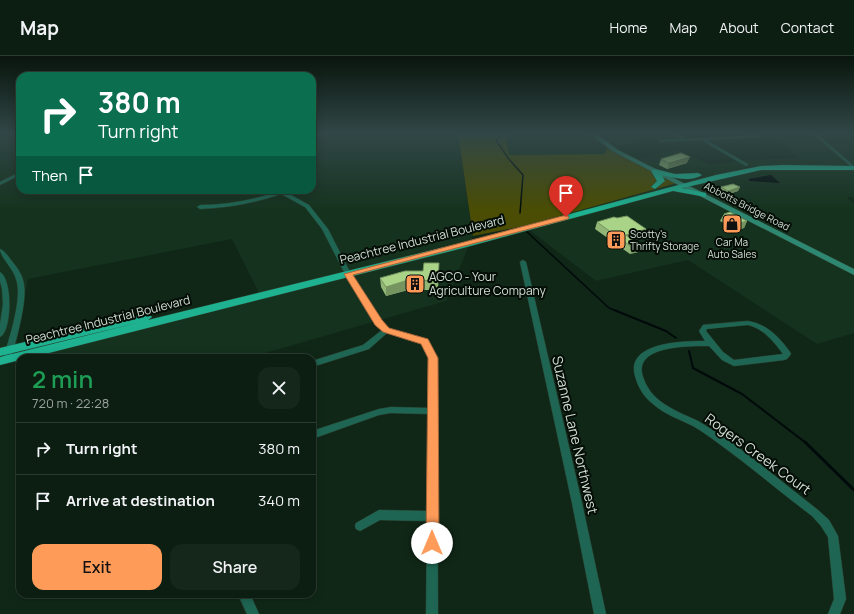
<!DOCTYPE html>
<meta charset="utf-8">
<style>
:root{--surface:#0c1d11;--page:#15261a;--text:#f1f3f6;--muted:#9aa29f;--line:#2c3b31;--accent:#fe9b59}
body{margin:0;font-family:Manrope,sans-serif;background:var(--page);color:var(--text);height:100vh;display:flex;flex-direction:column;font-size:15px;white-space:nowrap}
*{box-sizing:border-box;margin:0}
p{font-size:13px;color:var(--muted)}
.icon{flex:none;width:22px;height:22px;fill:none;stroke:currentColor;stroke-width:2;stroke-linecap:round;stroke-linejoin:round}
.map{position:relative;flex:1;overflow:hidden}
.sheet{position:absolute;left:16px;top:298px;width:300px;height:244px;display:flex;flex-direction:column;background:var(--surface);border-radius:12px;box-shadow:0 2px 10px #0003,0 0 0 1px var(--line)}
.sheet>*{flex:none}
.guide{position:absolute;left:16px;top:16px;width:300px;height:122px;border-radius:12px;box-shadow:0 2px 10px #0003,0 0 0 1px var(--line);background:#0b6e4f;color:#fff;overflow:hidden}
.pin{position:absolute;display:grid;place-items:center;width:34px;height:34px;color:#fff;margin:-41px -17px;border-radius:50% 50% 50% 0;rotate:-45deg;box-shadow:0 0 4px #0007}
.pin .icon{rotate:45deg}
.me{position:absolute;width:44px;margin:-22px;rotate:0deg;stroke-linejoin:round;filter:drop-shadow(0 0 3px #0008)}
.turn{display:flex;align-items:center;gap:14px;height:84px;padding:0 16px;font-size:18px}
.turn .icon{width:52px;height:52px;stroke-width:2.5}
.turn b{display:block;font-size:28px;line-height:34px}
.then{display:flex;align-items:center;height:38px;padding:0 16px;background:#0003;gap:8px;font-size:15px}
.round{display:grid;place-items:center;flex:none;width:42px;height:42px;border-radius:12px;background:var(--page)}
.headline{display:flex;align-items:center;justify-content:space-between;height:68px;padding:0 16px}
h1{font-size:24px;font-weight:600;line-height:30px;color:#1e9e55}
.action{display:flex;gap:8px;margin-top:auto;padding:8px 16px}
.action a{flex:1;height:46px;border-radius:12px;background:var(--accent);color:#111;font-size:16px;font-weight:600;line-height:46px;text-align:center}
.action a+a{background:var(--page);color:var(--text)}
ul{padding:0;list-style:none}
li{display:flex;align-items:center;gap:12px;height:52px;padding:0 16px;border-top:1px solid var(--line)}
li div{flex:1}
li b{display:block;font-size:15px}
li em{font-style:normal}
header{display:flex;align-items:center;gap:24px;box-sizing:border-box;height:56px;padding:0 20px;background:var(--surface);border-bottom:1px solid var(--line)}
header strong{font-size:19px}
nav{display:flex;gap:22px;margin-inline-start:auto;font-size:14px}
.map>svg:first-child{display:block}
.built{fill:#15321e}
.forest{fill:#4a4d03}
.water{fill:#000a0a}
.lines{fill:none;stroke-linecap:round;stroke-linejoin:round}
.stream-far2{stroke:#000a0a;stroke-width:1.5}
.stream-far1{stroke:#000a0a;stroke-width:2}
.stream{stroke:#000a0a;stroke-width:3}
.minor-casing{stroke:#2b4131;stroke-width:1}
.secondary-casing{stroke:#2b4131;stroke-width:1}
.trunk-casing{stroke:#2b4131;stroke-width:1}
.minor{fill:#1e6653;fill-rule:evenodd}
.secondary{fill:#2e8871;fill-rule:evenodd}
.trunk{fill:#1eb291;fill-rule:evenodd}
.wall{fill:#91b675}
.shaded-wall{fill:#76945f}
.building{fill:#a9d488;stroke:#76945f}
.route{fill:#fe9b59;stroke:#a5653a}
.labels{text-anchor:middle;stroke-width:4;stroke-linejoin:round;paint-order:stroke}
.far-street-label{font-size:10px;fill:#d1dfd4;stroke:#050d07}
.far-poi-label{font-size:10px;fill:#d1dfd4;stroke:#050d07;text-anchor:start}
.street-label{font-size:12px;fill:#d1dfd4;stroke:#050d07}
.poi-label{font-size:12px;fill:#d1dfd4;stroke:#050d07;text-anchor:start}
.near-street-label{font-size:14px;fill:#d1dfd4;stroke:#050d07}
</style>
<header>
<strong>Map</strong>
<nav><a>Home</a><a>Map</a><a>About</a><a>Contact</a></nav>
</header>
<div class="map">
<svg width="854" height="558" viewBox="0 0 854 558">
<rect width="100%" height="100%" fill="#102717"/>
<g class="built">
<polygon points="0,77 20,77 20,134 312,134 312,77 458,77 473,180 446,245 248,302 46,302 47,290 259,237 232,183 28,223 17,285 21,294 0,299"/>
<polygon points="506,77 646,77 642,78 636,87 609,90 605,98 509,99"/>
<polygon points="780,83 854,89 854,142 847,141 854,148 854,277 817,288 688,204 596,225 524,170 676,127 632,104 678,93 711,109 744,104 798,102"/>
</g>
<polygon class="forest" points="458,77 506,77 509,99 604,98 609,90 677,127 524,170 473,180"/>
<polygon class="water" points="771,119 780,127 750,125 748,123"/>
<g class="lines">
<g class="stream-far2">
<polyline points="505,77 496,84 508,102 523,119 520,157"/>
<polyline points="526,175 609,252 617,255"/>
</g>
<g class="stream-far1">
<polyline points="614,254 666,275 676,282"/>
<polyline points="689,295 693,312 742,338 806,387"/>
</g>
<polyline class="stream" points="805,386 854,434"/>
<defs>
<g id="minor">
<polygon points="674,77 678,77 686,83 759,79 761,80 759,81 706,84 748,108 748,109 746,110 701,84 660,86 658,85 660,84 681,83"/>
<polygon points="812,77 816,77 854,110 854,113"/>
<polygon points="16,118 20,118 20,119 0,129 0,126"/>
<path d="M275 134 284 135 309 149 328 173 351 218 380 265 388 272 427 284 437 302 438 558H426L427 465 380 464 360 475 356 473 355 470 356 467 379 454 428 455 429 358 391 357 379 359 312 383V375L379 353 391 351 429 352V302L421 288 387 277 369 293 312 311V305L363 289 382 274 376 269 345 218 322 173 305 151 281 138C255 147 228 152 200 153L197 151 200 149C226 149 252 144 277 136Z"/>
<path d="M0 193C5 195 8 200 11 204 17 211 23 219 24 229 27 247 16 284 11 303L10 305H4L3 303C9 283 23 242 16 223 13 212 0 201 0 193Z"/>
<polygon points="523,204 526,206 582,447 606,558 594,558 572,447 520,206"/>
<path d="M0 216C13 223 12 276 0 281V268L3 248 2 233 0 225Z"/>
<path d="M748 265C767 268 779 281 790 296L791 298 787 303 784 304 734 310 722 304 709 290C690 290 632 289 643 321 646 330 652 339 660 345 672 354 685 359 698 365 707 370 715 376 724 381 756 404 787 430 818 454L829 464 838 480 846 543 840 558H828L834 543 828 481 821 470 812 460C780 436 750 410 718 387 710 381 702 375 693 370 679 363 664 358 653 348 645 342 639 333 636 323 622 286 683 285 705 285L699 275 703 269ZM748 269C763 272 774 286 783 298L734 304 723 296 706 275 707 273Z"/>
<polygon points="238,538 250,538 259,558 247,558"/>
</g>
<polygon id="secondary" points="588,77 595,77 618,94 854,213 854,219 614,96"/>
<g id="trunk">
<polygon points="784,109 854,110 854,114 761,114 682,132 706,137 706,141 673,135 463,192 29,302 20,302 20,304 0,309 0,301 141,266 0,300 0,292 147,257 152,261 148,264 457,188 716,119 761,110"/>
<path d="M655 113 675 118 698 117 702 119C692 126 673 122 662 119L665 125 655 133 651 131 657 125 651 115Z"/>
</g>
</defs>
<use href="#minor" class="minor-casing"/>
<use href="#secondary" class="secondary-casing"/>
<use href="#trunk" class="trunk-casing"/>
<use href="#minor" class="minor"/>
<use href="#secondary" class="secondary"/>
<use href="#trunk" class="trunk"/>
</g>
<g class="wall">
<polygon points="661,103 687,107 667,113 659,109"/>
<polygon points="721,131 740,131 738,135 726,139 719,135"/>
<polygon points="724,158 747,165 744,172 737,174 720,165"/>
<polygon points="617,162 646,173 644,180 632,183 638,196 630,198 595,173 597,166"/>
<polygon points="439,207 438,234 408,234 386,240 381,231 380,222 423,215"/>
</g>
<g class="shaded-wall">
<polygon points="690,101 687,107 667,113 669,107"/>
<polygon points="740,131 738,135 726,139 728,135"/>
<polygon points="747,165 744,172 737,174 740,167"/>
<polygon points="646,173 644,180 624,186 626,179"/>
<polygon points="640,189 638,196 630,198 633,192"/>
<polygon points="408,224 408,234 386,240 386,231"/>
</g>
<g class="building">
<polygon points="681,97 690,101 669,107 661,103"/>
<polygon points="733,128 740,131 728,135 721,131"/>
<polygon points="730,156 747,165 740,167 724,158"/>
<polygon points="627,160 646,173 626,179 640,189 633,192 597,166 614,161 617,162"/>
<polygon points="424,207 439,207 438,225 408,224 386,231 380,222 405,215 423,215"/>
</g>
<linearGradient id="sky" x2="0" y2="1"><stop stop-color="#09150d"/><stop offset="0.5" stop-color="#314747"/><stop offset="1" stop-color="#314747" stop-opacity="0"/></linearGradient>
<rect width="854" height="155" fill="url(#sky)"/>
<polygon class="route" points="566,159 569,161 568,163 353,219 382,264 389,272 428,283 438,302 439,487 437,492 432,494 428,492 426,487 428,302 421,288 383,276 375,269 344,218"/>
<defs>
<symbol id="shop-square" viewBox="-11 -11 22 22"><rect x="-9" y="-9" width="18" height="18" rx="4" fill="#fe9b59" stroke="#050d07"/><path d="M-5-2.5h2.3a2.7 3.5 0 0 1 5.4 0H5L5.5 6h-11ZM-1.5-2.5h3a1.5 2.3 0 0 0-3 0Z" fill="#111"/></symbol>
<symbol id="building-square" viewBox="-11 -11 22 22"><rect x="-9" y="-9" width="18" height="18" rx="4" fill="#fe9b59" stroke="#050d07"/><path d="M-4-6H4V6H1V3H-1V6H-4ZM-2.5-4.3h1.7v1.8h-1.7ZM.8-4.3h1.7v1.8H.8ZM-2.5-1h1.7V.8h-1.7ZM.8-1h1.7V.8H.8Z" fill="#111"/></symbol>
</defs>
<g fill-rule="evenodd">
<use href="#shop-square" x="721" y="157" width="22" height="22"/>
<use href="#building-square" x="605" y="173" width="22" height="22"/>
<use href="#building-square" x="404" y="217" width="22" height="22"/>
</g>
<g class="labels">
<g class="far-street-label">
<text transform="translate(747 150) rotate(27)" y="4">Abbotts Bridge Road</text>
</g>
<g class="far-poi-label">
<text x="630" y="182">Scotty's<tspan x="630" dy="12">Thrifty Storage</tspan></text>
<text x="732" y="190" text-anchor="middle">Car Ma<tspan x="732" dy="12">Auto Sales</tspan></text>
</g>
<g class="street-label">
<text transform="translate(422 184) rotate(-14)" y="4">Peachtree Industrial Boulevard</text>
<text transform="translate(108 264) rotate(-14)" y="4">Peachtree Industrial Boulevard</text>
</g>
<g class="poi-label">
<text x="429" y="225">AGCO - Your<tspan x="429" dy="14">Agriculture Company</tspan></text>
</g>
<g class="near-street-label">
<text transform="translate(575 379) rotate(77)" y="5">Suzanne Lane Northwest</text>
<text transform="translate(758 398) rotate(36)" y="5">Rogers Creek Court</text>
</g>
</g>
</svg>
<div class="pin" style="left:566px;top:161px;background:#d93025"><svg class="icon" aria-label="arrive" viewBox="0 0 24 24"><path d="M6 21V4h12l-3 4 3 4H6"/></svg></div>
<svg class="me" style="left:432px;top:487px" viewBox="-20 -20 40 40"><circle r="19" fill="#fff"/><path d="M0-13L10 11 0 6-10 11z" fill="#fe9b59"/></svg>
<div class="guide">
<div class="turn"><svg class="icon" aria-label="right" viewBox="0 0 24 24"><path d="M7 20v-9h11M14 6l5 5-5 5"/></svg><div><b>380 m</b>Turn right</div></div>
<div class="then">Then<svg class="icon" aria-label="arrive" viewBox="0 0 24 24"><path d="M6 21V4h12l-3 4 3 4H6"/></svg></div>
</div>
<section class="sheet">
<div class="headline"><div><h1>2 min</h1><p>720 m · 22:28</p></div><a class="round"><svg class="icon" aria-label="close" viewBox="0 0 24 24"><path d="M6 6l12 12M18 6L6 18"/></svg></a></div>
<ul>
<li><svg class="icon" aria-label="right" viewBox="0 0 24 24"><path d="M7 20v-9h11M14 6l5 5-5 5"/></svg><div><b>Turn right</b></div><em>380 m</em></li>
<li><svg class="icon" aria-label="arrive" viewBox="0 0 24 24"><path d="M6 21V4h12l-3 4 3 4H6"/></svg><div><b>Arrive at destination</b></div><em>340 m</em></li>
</ul>
<div class="action"><a>Exit</a><a>Share</a></div>
</section>
</div>
